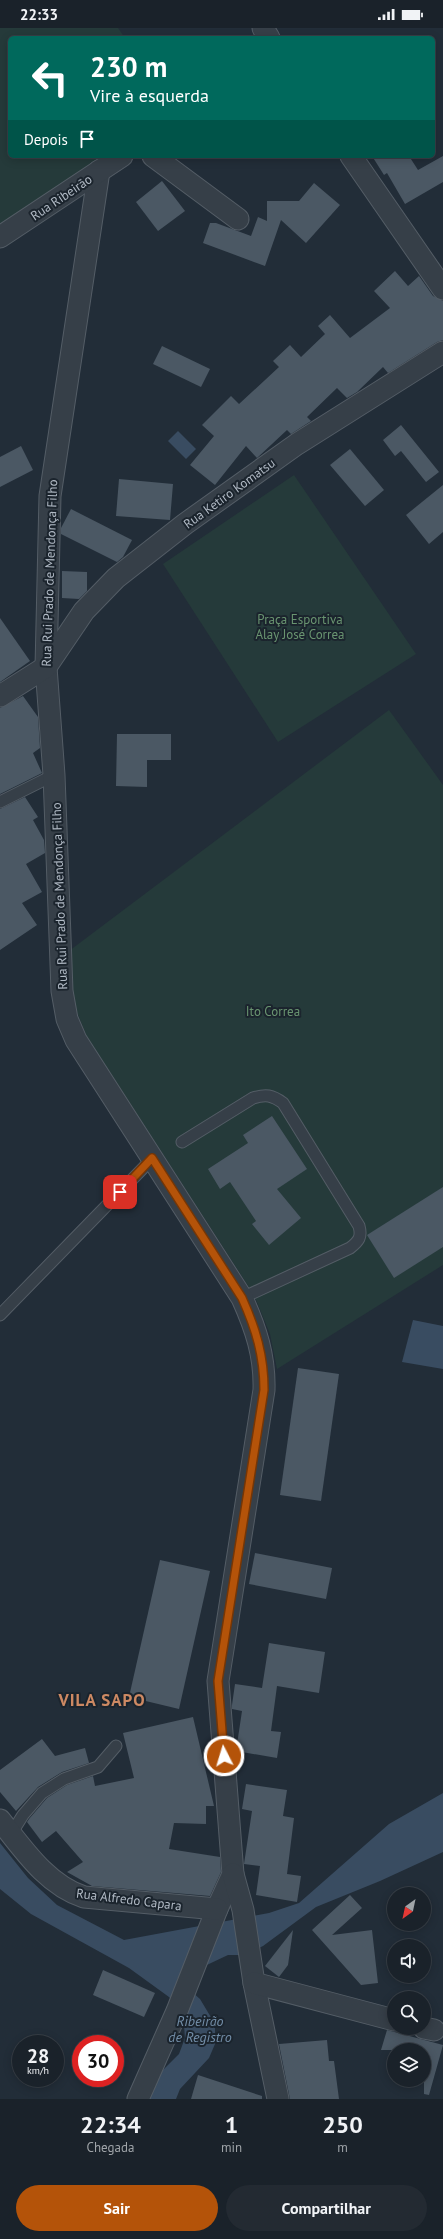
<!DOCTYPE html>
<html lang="pt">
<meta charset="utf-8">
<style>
:root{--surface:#1a222a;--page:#232a32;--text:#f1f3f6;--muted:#9fa4a8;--line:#383f47;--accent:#b45309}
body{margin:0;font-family:"PT Sans",sans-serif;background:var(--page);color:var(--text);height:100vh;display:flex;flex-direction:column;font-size:15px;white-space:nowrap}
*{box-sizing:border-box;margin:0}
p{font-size:13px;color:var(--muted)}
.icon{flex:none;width:22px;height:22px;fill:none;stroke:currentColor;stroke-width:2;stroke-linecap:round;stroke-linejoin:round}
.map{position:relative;height:2071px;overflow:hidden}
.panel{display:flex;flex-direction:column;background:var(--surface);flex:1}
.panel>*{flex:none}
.guide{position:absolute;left:8px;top:8px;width:427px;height:122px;border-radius:6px;box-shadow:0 2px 10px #0003,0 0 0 1px var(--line);background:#00695c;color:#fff;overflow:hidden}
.needle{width:26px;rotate:213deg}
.fabs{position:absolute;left:387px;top:1859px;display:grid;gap:8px}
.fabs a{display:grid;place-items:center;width:44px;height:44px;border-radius:50%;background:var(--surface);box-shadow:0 2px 10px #0003,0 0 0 1px var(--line);font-size:20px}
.speed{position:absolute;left:12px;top:2007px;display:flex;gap:8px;font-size:20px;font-weight:700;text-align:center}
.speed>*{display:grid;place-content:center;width:52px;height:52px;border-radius:50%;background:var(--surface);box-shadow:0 2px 10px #0003,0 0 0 1px var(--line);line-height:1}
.speed small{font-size:10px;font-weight:400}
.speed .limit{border:6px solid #d22;background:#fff;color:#111}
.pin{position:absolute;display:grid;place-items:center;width:34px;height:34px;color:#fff;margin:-17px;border-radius:8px;box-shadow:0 2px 6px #0006}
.me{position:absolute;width:44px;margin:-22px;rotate:355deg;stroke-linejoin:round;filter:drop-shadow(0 0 3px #0008)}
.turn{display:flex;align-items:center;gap:14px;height:84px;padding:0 16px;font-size:18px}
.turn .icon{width:52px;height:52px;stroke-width:2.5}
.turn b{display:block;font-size:28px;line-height:34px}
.then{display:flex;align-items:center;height:38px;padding:0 16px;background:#0003;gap:8px;font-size:15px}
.eta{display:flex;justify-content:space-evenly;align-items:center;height:68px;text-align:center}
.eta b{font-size:24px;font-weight:600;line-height:28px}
.action{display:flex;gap:8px;margin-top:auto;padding:8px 16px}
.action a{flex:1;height:46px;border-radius:24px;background:var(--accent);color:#fff;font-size:16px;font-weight:600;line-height:46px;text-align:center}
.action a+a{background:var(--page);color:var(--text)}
.status{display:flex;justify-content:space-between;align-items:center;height:28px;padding:0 20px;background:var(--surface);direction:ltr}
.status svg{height:11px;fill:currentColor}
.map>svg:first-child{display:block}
.green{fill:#253a3a}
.water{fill:#394c61}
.building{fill:#4b5864}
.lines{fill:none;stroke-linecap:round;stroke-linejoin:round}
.service-casing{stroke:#545d66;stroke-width:13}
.minor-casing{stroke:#545d66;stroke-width:23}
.service{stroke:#363f48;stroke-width:11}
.minor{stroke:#363f48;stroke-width:21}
.route-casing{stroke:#753606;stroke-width:10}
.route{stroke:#b45309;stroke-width:7}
.labels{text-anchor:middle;stroke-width:4;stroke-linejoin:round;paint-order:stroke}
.street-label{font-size:13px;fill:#b1bac5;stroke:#1b242d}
.park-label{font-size:13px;fill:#699470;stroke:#1b242d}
.water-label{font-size:14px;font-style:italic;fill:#728da7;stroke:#1b242d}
.district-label{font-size:17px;font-weight:bold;letter-spacing:1px;fill:#cd8963;stroke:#1b242d}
</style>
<div class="status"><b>22:33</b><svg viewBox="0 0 49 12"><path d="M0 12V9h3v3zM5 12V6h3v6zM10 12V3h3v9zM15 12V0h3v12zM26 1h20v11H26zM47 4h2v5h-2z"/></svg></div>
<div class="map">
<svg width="443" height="2071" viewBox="0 0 443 2071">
<rect width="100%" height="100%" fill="#222d38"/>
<g class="green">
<polygon points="0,0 118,0 125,10 10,10 10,128 116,128 0,207"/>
<polygon points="294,447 416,626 278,714 163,536"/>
<polygon points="389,682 443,757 443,1237 277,1341 270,1306 254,1267 87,1009 76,982 65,926"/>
</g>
<g class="water">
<polygon points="178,403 196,421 186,431 168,413"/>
<polygon points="413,1292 443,1298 443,1341 402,1334"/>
<polygon points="443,1765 443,1824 380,1853 316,1879 263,1918 244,1927 228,1927 177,1951 200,1971 215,1996 215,2016 209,2030 180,2061 176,2071 148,2071 162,2043 179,2026 185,2010 183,1984 169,1969 129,1940 31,1886 0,1861 0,1815 28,1850 57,1877 124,1912 269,1885 299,1875 389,1796"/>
</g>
<g class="building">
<polygon points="372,128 409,128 418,142 443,128 443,154 405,176 387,145 384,147"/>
<polygon points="162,153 185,183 158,203 136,174"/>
<polygon points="314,155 340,177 306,215 281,192 265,238 203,215 210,195 216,195 251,208 258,189 267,193 267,173 299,173"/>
<polygon points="395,243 408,258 419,248 433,268 443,273 443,312 437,314 388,345 383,339 357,364 347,370 337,360 307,389 311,393 291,406 287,402 257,430 246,418 215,457 190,437 214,408 202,397 231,368 239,376 279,339 273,333 290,317 301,329 325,306 318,298 330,287 350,310 390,280 374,263"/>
<polygon points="162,318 210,341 201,359 153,336"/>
<polygon points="401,397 439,444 426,454 401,423 395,428 383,412"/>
<polygon points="21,418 33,442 0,459 0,429"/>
<polygon points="350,421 384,462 365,478 330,437"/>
<polygon points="119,451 173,456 170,492 116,488"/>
<polygon points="443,457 443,504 429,516 406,487"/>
<polygon points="71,481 132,512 123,529 117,534 61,506 61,500"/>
<polygon points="62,543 87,544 87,563 79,571 62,570"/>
<polygon points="0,590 30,633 0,654"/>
<polygon points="23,668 38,689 40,720 33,725 42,745 0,766 0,680"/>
<polygon points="117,706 171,706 171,732 147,732 147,759 116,758"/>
<polygon points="25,769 38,789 33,792 44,812 45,825 26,836 42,864 22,875 37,897 0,922 0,781"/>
<polygon points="272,1088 307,1141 277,1161 301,1190 269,1217 252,1196 256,1193 230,1154 220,1161 208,1141 248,1115 243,1107"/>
<polygon points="443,1159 443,1219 394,1250 367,1207"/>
<polygon points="298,1340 339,1346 321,1473 280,1467"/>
<polygon points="255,1525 332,1540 326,1571 249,1556"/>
<polygon points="160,1532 210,1543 179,1681 129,1669"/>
<polygon points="269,1615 325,1624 319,1665 277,1658 271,1703 281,1704 277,1730 236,1723 242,1683 232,1681 232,1677 235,1656 262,1660"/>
<polygon points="193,1689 214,1778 206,1778 206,1796 174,1795 169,1821 220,1829 221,1844 210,1868 92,1858 67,1844 83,1834 56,1803 42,1814 27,1794 29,1791 47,1770 67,1757 93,1748 95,1758 134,1750 123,1705"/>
<polygon points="42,1711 55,1728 85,1720 89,1735 62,1744 38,1759 16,1783 0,1764 0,1742"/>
<polygon points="246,1756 287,1762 283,1788 294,1790 287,1846 301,1848 297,1874 256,1867 260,1838 244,1836 252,1783 242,1781"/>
<polygon points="350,1867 362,1880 332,1907 372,1902 378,1955 361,1957 312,1902"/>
<polygon points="293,1902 288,1937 279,1949 265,1938"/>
<polygon points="103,1942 155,1965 144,1989 93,1967"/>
<polygon points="387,2002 443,2017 429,2067 424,2066 424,2022 381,2022"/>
<polygon points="327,2012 329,2033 334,2033 339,2071 290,2071 279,2016"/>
<polygon points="198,2047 262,2068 262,2071 191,2071"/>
</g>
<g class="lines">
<defs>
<g id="service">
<polyline points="0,774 54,747"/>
<path d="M182 1114 253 1070C266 1066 272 1067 283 1075L359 1198C362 1209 359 1213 350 1220L242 1270"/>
<polyline points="0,1287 153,1130"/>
<polyline points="11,1806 23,1787 42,1765 64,1751 98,1739 116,1718"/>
</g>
<g id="minor">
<polyline points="263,0 269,10"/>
<polyline points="153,128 238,191"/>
<polyline points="351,128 443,261"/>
<path d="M99 143 50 468 46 639 54 747 62 963 67 991 76 1012 242 1270C256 1301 265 1328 264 1362L218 1653 233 1846 217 1881 177 1983 138 2071"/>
<polyline points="0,209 122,128"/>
<polyline points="0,668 46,639 84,583 116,550 185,496 297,416 443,324"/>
<path d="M0 1792C23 1821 47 1857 84 1869L217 1881"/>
<polyline points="233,1846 243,1882 254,1955 278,2071"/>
<polyline points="254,1955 394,1992"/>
<polyline points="424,2000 434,2002"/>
</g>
</defs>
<use href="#service" class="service-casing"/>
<use href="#minor" class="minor-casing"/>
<use href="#service" class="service"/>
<use href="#minor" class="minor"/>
</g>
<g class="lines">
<defs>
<path id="route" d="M120 1164 152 1130 242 1270C256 1301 264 1328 264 1362L218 1653 224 1728"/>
</defs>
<use href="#route" class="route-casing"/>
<use href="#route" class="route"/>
</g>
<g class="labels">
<g class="street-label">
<text transform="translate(61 169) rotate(-34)" y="5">Rua Ribeirão</text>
<text transform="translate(229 465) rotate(-36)" y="5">Rua Ketiro Komatsu</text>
<text transform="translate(49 545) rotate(-88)" y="5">Rua Rui Prado de Mendonça Filho</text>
<text transform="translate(59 868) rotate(-92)" y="5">Rua Rui Prado de Mendonça Filho</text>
<text transform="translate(129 1871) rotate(7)" y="5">Rua Alfredo Capara</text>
</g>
<g class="park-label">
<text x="300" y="596">Praça Esportiva<tspan x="300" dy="15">Alay José Correa</tspan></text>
<text x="273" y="988">Ito Correa</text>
</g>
<g class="water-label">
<text x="200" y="1998">Ribeirão<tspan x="200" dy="16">de Registro</tspan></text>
</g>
<g class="district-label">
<text x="102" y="1678">VILA SAPO</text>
</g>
</g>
</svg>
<div class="fabs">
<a><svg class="needle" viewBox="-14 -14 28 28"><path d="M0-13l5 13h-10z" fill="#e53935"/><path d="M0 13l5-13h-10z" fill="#9fa4a8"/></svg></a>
<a><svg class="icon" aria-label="sound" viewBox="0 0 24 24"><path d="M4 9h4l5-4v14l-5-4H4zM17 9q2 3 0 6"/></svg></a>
<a><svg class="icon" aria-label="search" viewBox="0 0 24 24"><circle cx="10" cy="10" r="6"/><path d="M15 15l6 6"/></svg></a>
<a><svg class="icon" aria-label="layers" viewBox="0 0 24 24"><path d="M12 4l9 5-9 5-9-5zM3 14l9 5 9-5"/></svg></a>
</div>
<div class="speed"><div>28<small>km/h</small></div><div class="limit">30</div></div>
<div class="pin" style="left:120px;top:1164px;background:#d93025"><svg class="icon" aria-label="arrive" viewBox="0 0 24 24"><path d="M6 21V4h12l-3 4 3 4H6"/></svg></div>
<svg class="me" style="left:224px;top:1728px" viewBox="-20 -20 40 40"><circle r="17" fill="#b45309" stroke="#fff" stroke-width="3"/><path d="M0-11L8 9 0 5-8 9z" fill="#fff"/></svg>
<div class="guide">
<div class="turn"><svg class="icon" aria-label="left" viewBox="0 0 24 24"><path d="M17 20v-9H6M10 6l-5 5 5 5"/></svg><div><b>230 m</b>Vire à esquerda</div></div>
<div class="then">Depois<svg class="icon" aria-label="arrive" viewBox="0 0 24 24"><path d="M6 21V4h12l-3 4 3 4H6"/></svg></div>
</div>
</div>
<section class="panel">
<div class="eta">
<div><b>22:34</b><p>Chegada</p></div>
<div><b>1</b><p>min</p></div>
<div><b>250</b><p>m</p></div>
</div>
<div class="action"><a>Sair</a><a>Compartilhar</a></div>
</section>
